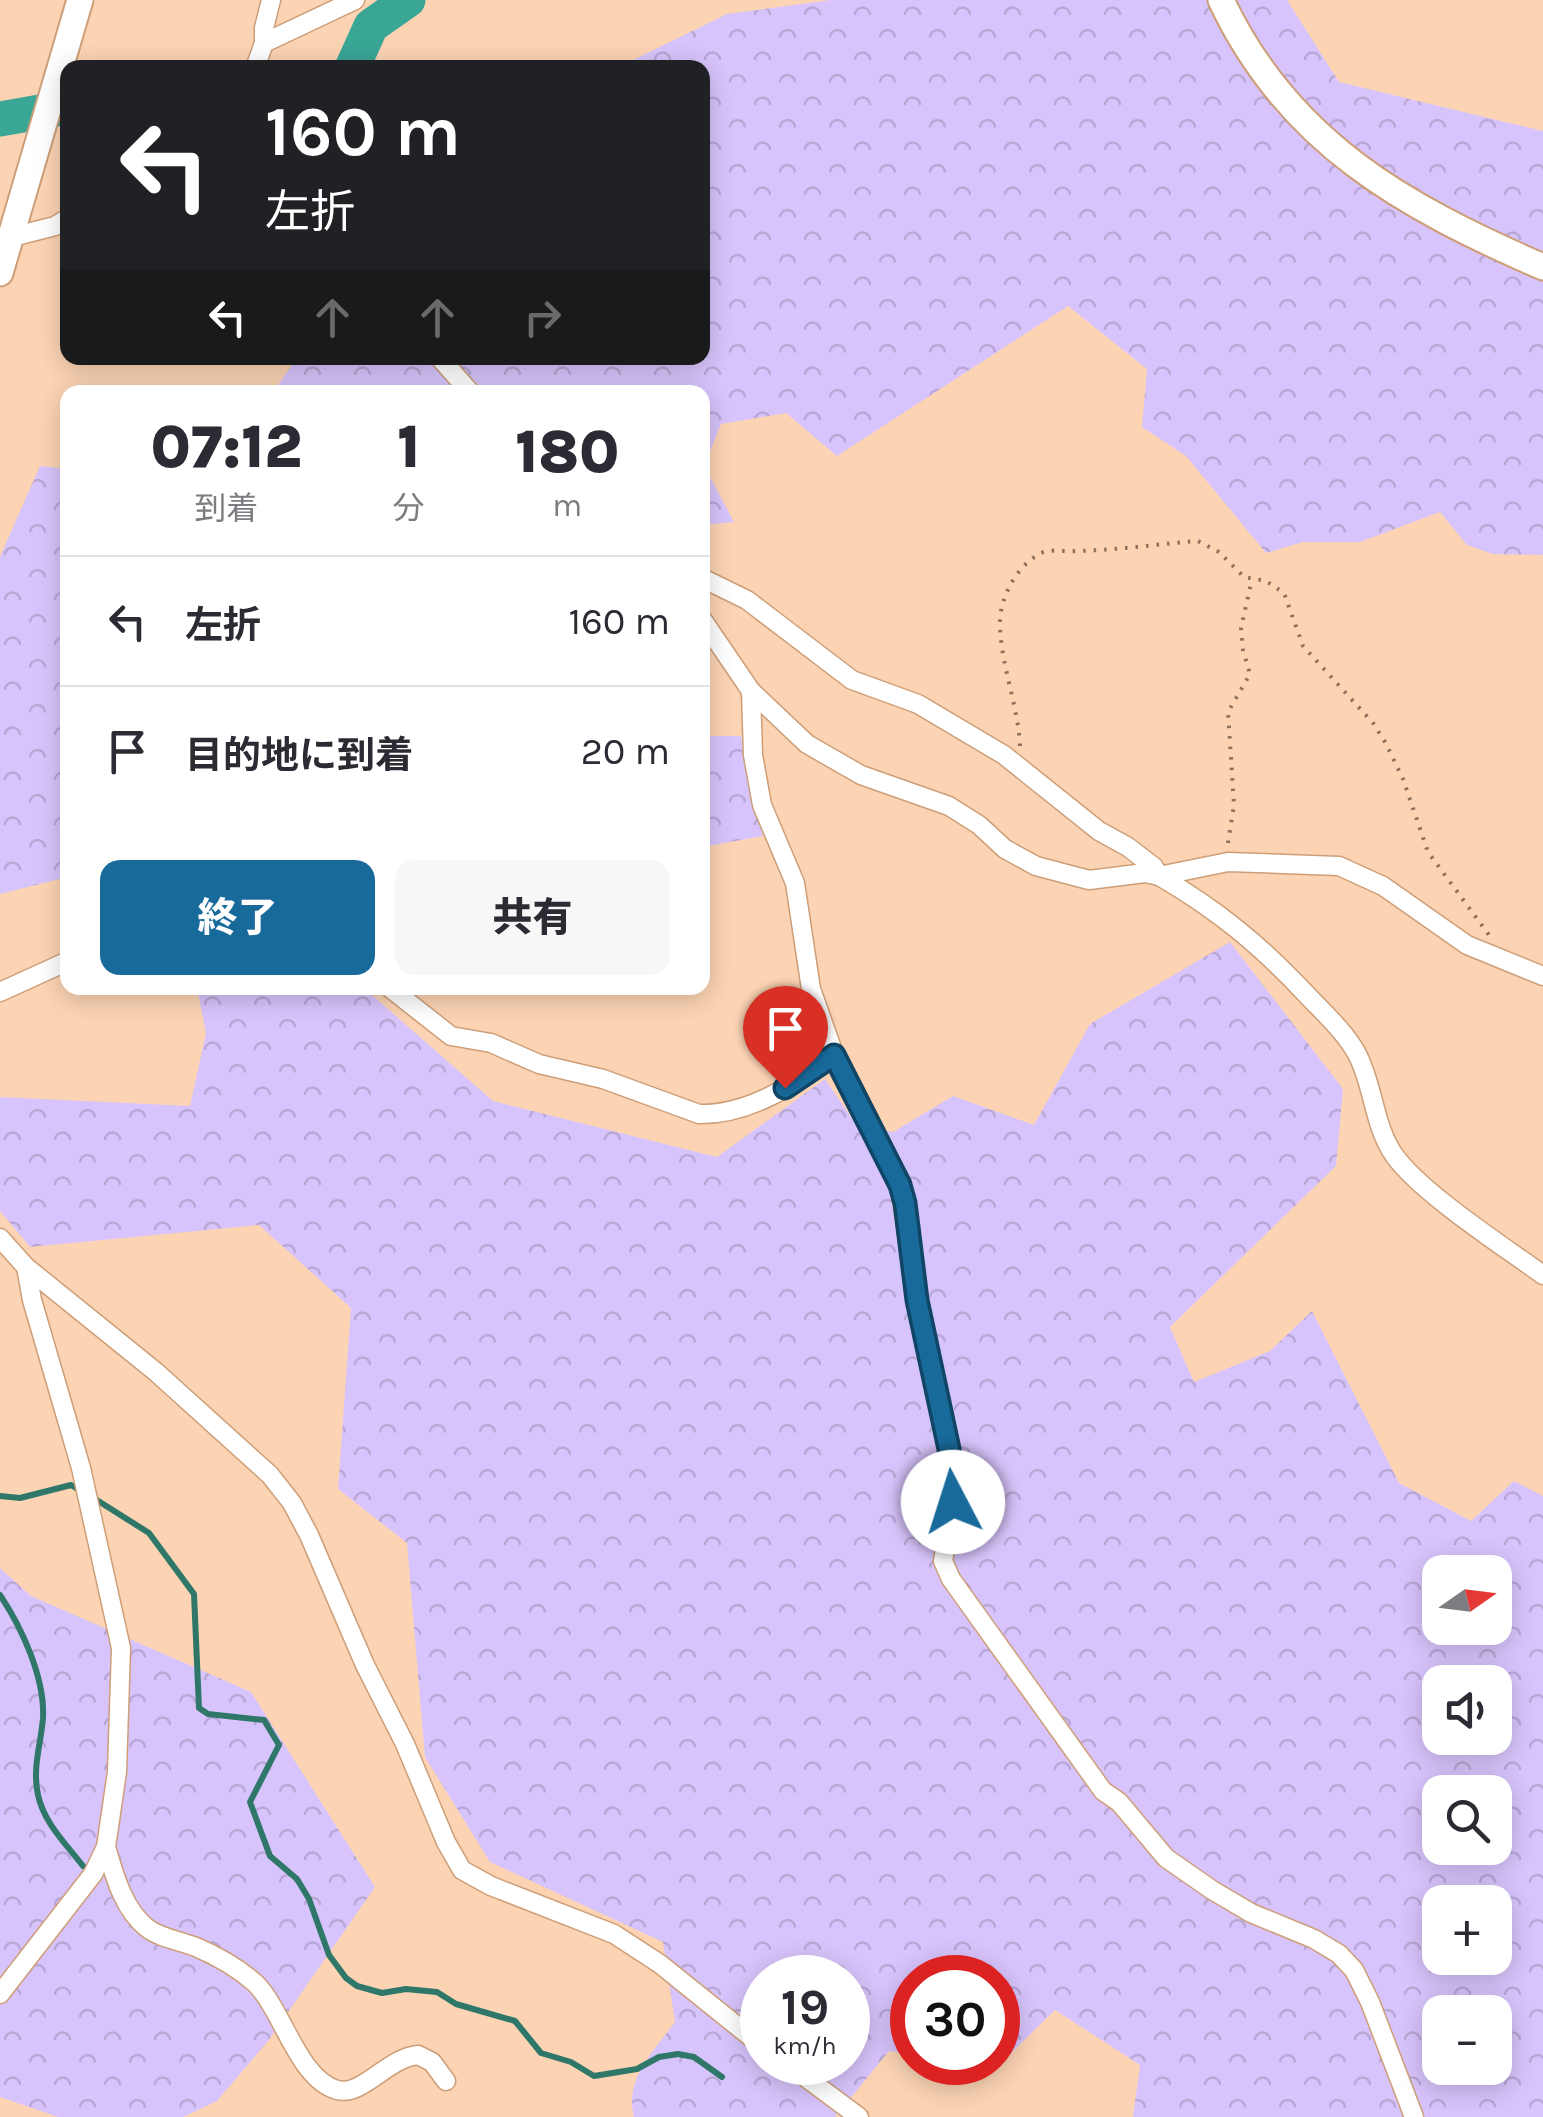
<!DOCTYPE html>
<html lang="ja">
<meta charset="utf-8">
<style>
:root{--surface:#fff;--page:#f7f7f7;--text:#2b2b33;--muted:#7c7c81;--line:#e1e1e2;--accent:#186a9b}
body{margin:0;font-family:Karla,"Noto Sans JP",sans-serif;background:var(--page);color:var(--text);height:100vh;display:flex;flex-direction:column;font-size:38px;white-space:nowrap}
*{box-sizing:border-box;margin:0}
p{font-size:32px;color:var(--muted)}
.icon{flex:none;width:55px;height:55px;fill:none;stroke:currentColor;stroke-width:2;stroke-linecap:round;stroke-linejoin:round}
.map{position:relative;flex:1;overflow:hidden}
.details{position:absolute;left:60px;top:385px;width:650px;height:610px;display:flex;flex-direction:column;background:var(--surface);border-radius:20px;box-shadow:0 5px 25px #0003}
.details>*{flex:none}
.guide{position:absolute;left:60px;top:60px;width:650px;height:305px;border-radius:20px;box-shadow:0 5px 25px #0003;background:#202124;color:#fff;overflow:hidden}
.needle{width:65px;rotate:76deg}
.fabs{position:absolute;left:1422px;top:1555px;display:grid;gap:20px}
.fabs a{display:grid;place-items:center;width:90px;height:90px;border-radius:20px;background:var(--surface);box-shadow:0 5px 25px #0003;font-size:50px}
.speed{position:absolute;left:740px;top:1955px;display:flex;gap:20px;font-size:50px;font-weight:700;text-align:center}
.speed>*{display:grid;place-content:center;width:130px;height:130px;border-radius:50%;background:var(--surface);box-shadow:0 5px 25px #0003;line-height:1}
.speed small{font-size:25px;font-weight:400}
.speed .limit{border:15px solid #d22;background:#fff;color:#111}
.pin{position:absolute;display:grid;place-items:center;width:85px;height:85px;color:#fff;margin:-102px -42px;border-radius:50% 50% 50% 0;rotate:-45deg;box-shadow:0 0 10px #0007}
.pin .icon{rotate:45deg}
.me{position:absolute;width:110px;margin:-55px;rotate:355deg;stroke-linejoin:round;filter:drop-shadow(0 0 8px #0008)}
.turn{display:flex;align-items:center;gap:35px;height:210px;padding:0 40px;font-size:45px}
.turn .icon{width:130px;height:130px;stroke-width:2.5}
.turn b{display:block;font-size:70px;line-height:85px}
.lanes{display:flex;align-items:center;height:95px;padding:0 40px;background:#0003;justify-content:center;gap:50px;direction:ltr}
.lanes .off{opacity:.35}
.eta{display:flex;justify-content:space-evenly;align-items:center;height:170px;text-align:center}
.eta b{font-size:60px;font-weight:800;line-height:70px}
.action{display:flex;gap:20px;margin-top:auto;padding:20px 40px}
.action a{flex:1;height:115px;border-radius:20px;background:var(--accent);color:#fff;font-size:40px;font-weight:800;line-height:115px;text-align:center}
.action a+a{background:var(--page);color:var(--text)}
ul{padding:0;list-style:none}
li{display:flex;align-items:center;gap:30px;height:130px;padding:0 40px;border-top:2px solid var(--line)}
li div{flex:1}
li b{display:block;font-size:38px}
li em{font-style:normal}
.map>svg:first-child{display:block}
.forest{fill:url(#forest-crowns);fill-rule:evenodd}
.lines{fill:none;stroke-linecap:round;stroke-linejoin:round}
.stream{stroke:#2f7769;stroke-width:6}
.river{stroke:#39a696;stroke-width:35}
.street-casing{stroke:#cd9e77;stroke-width:21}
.secondary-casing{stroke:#cd9e77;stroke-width:29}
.path{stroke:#8c705b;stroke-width:4;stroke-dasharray:2.5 8;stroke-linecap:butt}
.street{stroke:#fff;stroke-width:18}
.secondary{stroke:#fff;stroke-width:25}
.route-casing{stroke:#104565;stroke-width:25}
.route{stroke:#186a9b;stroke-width:18}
</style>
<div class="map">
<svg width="1543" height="2117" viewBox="0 0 1543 2117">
<defs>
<pattern id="forest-crowns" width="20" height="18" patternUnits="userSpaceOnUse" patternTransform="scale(2.5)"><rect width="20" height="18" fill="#d8c4fc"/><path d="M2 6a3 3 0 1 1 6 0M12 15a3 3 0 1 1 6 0" fill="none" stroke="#b9a7d6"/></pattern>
</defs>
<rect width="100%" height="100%" fill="#fcd4b4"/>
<g class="forest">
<polygon points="831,0 1287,0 1339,82 1543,131 1543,555 1493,554 1467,545 1440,512 1360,542 1303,542 1266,553 1186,456 1142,427 1147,369 1068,306 837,456 786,413 721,424 704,466 734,522 703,525 702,392 273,392 297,358 702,358 702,68 619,67 727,14"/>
<polygon points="40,466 67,469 67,877 0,894 0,557"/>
<polygon points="703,736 741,736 763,836 703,847"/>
<path d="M1230 942 1343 1089 1336 1166 1170 1327 1194 1382 1270 1351 1312 1311 1399 1483 1471 1521 1514 1481 1543 1496V2117H1133L1140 2065 1055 2010 998 2066 973 2063 998 2062V1978H912V2054L889 2051 835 2117H634C624 2079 654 2051 675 2022L663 1942 490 1862 425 1757 407 1543 338 1489 351 1308 259 1225 30 1247 0 1211V1097L190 1106 206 1033 197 988H364L493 1101 717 1157 825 1079 857 1126 893 1132 953 1096 1034 1125 1090 1024ZM1440 1572H1495V1628H1440ZM1440 1682H1495V1738H1440ZM1440 1792H1495V1848H1440ZM1440 1902H1495V1958H1440ZM762 1978H848V2062H762ZM1440 2012H1495V2068H1440Z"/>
<polygon points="0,1568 31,1596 251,1692 375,1887 268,2041 217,2101 183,2117 58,2117 0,2097"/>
</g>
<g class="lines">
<g class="stream">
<polyline points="0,1496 20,1498 71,1485 81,1491"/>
<polyline points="92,1497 149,1533 194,1594 199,1708 208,1714 264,1720 279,1745 250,1802 270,1856 297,1879 309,1899 329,1955 346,1978 357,1986 382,1993 406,1989 437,1992 456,2004 515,2021 541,2053 571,2062 594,2076 637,2069 659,2057 678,2054 694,2057 722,2077"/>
<path d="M0 1595C22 1628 45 1678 43 1718 41 1744 32 1768 38 1795 44 1823 66 1844 83 1866"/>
</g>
<g class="river">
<polyline points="352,68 371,26 408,0"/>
<polyline points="0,119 68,107"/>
</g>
<defs>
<g id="street">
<polyline points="264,43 264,28 271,0"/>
<polyline points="255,68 264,43 355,0"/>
<polyline points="12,237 55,226 68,218"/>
<polyline points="440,358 470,392"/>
<polyline points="702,578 747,600 852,680 918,704 1004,755 1099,831 1128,847 1154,867 1159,876 1228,862 1339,866 1383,886 1467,945 1543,976"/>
<polyline points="702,619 751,691 753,755 762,805 795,883 811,989 840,1071 900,1185 917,1301 949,1449 953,1502 943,1561 951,1579 1103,1791 1119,1802 1166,1858 1212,1890 1251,1913 1314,1939 1339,1954 1354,1970 1370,2002 1414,2117"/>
<path d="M751 691 807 744 861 775 949 806 979 825 1005 849 1036 866 1089 880 1145 873 1159 876C1218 910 1261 946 1307 995 1325 1014 1345 1032 1357 1054 1374 1086 1373 1124 1394 1155 1421 1193 1503 1246 1543 1275"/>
<path d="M390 988 451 1036 491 1043 539 1064 603 1079 699 1114C749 1115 796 1084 834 1055"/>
<polyline points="0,992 68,961"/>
<polyline points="0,1238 26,1267 156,1372 270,1475 292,1503 309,1535 365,1665 405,1744 446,1842 462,1870 491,1886 614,1934 660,1964 762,2046"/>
<path d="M106 1847C114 1874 123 1909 147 1928 160 1938 181 1941 196 1947 217 1956 238 1968 255 1983 283 2010 298 2079 337 2090 362 2097 387 2058 418 2055L432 2062 446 2081"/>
<polyline points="0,1994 93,1874 106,1847 117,1772 121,1648 81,1468 32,1300 26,1267"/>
<polyline points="785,2062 859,2117"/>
</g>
<g id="secondary">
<path d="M1221 0C1288 143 1405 207 1543 267"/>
<polyline points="0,273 80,0"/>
</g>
</defs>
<use href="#street" class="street-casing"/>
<use href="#secondary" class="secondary-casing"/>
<g class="path">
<path d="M1020 746C1018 705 1001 666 1000 625 999 599 1016 567 1039 554 1050 548 1063 552 1076 551 1117 550 1158 544 1198 541L1219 552 1244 577 1266 581 1284 593 1303 646 1373 723 1385 742 1403 779 1428 852 1489 935"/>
<polyline points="1228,843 1234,805 1228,712 1250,674 1243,650 1241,628 1252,579"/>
</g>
<use href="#street" class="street"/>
<use href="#secondary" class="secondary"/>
</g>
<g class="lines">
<defs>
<polyline id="route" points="785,1088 834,1055 900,1185 905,1203 917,1300 949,1449 953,1502"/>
</defs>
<use href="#route" class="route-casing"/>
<use href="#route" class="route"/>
</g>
</svg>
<div class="fabs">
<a><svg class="needle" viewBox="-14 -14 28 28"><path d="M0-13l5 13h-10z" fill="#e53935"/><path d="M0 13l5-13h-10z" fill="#7c7c81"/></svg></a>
<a><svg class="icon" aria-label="sound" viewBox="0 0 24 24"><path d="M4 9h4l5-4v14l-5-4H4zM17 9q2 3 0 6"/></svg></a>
<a><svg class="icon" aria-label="search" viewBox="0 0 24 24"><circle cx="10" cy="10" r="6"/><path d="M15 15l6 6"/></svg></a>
<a>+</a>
<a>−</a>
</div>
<div class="speed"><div>19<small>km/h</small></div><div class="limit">30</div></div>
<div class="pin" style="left:785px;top:1088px;background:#d93025"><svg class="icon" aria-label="arrive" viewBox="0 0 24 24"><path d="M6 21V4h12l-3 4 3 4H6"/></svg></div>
<svg class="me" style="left:953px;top:1502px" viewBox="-20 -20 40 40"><circle r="19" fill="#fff"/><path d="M0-13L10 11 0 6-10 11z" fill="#186a9b"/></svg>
<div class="guide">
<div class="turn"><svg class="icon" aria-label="left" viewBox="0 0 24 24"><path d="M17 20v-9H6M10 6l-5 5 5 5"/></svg><div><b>160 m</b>左折</div></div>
<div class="lanes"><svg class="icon" aria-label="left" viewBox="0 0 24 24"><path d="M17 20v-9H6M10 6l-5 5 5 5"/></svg><svg class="icon off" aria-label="ahead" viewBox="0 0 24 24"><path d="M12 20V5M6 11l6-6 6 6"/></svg><svg class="icon off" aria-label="ahead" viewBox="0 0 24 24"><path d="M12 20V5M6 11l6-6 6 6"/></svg><svg class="icon off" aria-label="right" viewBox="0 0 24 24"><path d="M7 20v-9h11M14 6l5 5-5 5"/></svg></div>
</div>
<section class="details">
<div class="eta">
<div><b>07:12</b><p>到着</p></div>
<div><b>1</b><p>分</p></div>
<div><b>180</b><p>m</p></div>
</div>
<ul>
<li><svg class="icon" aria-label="left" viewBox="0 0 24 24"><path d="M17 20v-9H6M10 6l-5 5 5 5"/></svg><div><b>左折</b></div><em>160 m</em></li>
<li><svg class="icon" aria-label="arrive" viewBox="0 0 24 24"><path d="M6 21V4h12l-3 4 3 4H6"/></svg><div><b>目的地に到着</b></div><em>20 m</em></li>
</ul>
<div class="action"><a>終了</a><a>共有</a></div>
</section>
</div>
